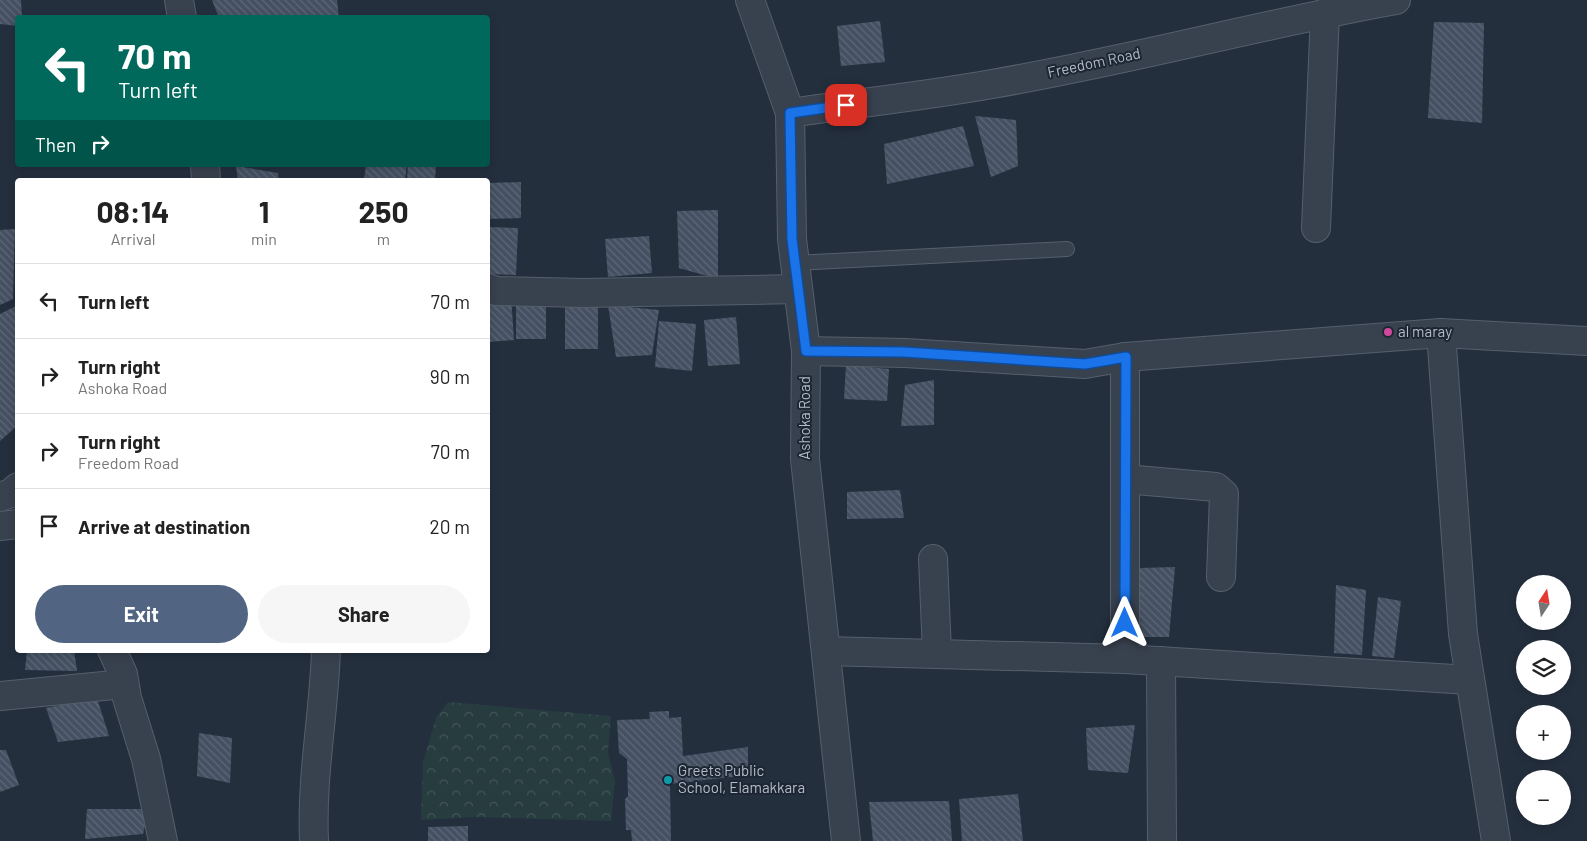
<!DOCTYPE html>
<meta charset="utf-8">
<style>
:root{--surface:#fff;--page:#f6f6f6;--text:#222;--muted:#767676;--line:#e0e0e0;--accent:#516482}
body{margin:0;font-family:Barlow,sans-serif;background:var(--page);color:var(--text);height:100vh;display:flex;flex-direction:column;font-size:19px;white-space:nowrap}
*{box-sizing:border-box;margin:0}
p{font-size:16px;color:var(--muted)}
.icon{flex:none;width:28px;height:28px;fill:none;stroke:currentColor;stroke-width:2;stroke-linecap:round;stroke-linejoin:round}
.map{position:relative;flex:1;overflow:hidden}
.side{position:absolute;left:15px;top:178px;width:475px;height:475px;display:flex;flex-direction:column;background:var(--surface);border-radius:5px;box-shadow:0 2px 8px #0003}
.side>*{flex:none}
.guide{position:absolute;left:15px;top:15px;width:475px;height:152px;border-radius:5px;box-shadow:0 2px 8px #0003;background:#00695c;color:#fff;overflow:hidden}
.needle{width:32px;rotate:12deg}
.tools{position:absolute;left:1516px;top:575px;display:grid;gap:10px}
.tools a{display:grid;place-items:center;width:55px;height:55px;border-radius:50%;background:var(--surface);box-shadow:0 2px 8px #0003;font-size:25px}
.pin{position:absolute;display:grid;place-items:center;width:42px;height:42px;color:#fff;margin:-21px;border-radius:10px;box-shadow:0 2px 8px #0006}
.me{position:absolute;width:55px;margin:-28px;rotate:0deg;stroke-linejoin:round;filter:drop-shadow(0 0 4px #0008)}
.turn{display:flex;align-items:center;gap:18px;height:105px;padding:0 20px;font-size:22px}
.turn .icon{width:65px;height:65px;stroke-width:2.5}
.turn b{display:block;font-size:35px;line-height:42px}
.then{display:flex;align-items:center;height:48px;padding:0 20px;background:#0003;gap:10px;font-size:19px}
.eta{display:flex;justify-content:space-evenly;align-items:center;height:85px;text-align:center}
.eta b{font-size:30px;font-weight:700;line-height:35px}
.cta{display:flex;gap:10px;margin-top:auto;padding:10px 20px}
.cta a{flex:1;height:58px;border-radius:30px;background:var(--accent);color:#fff;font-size:20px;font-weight:700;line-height:58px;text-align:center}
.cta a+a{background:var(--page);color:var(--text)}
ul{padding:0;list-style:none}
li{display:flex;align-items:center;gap:15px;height:75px;padding:0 20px;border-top:1px solid var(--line)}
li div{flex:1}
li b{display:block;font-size:19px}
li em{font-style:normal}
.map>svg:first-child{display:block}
.park{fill:url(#park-crowns)}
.building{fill:url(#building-back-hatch)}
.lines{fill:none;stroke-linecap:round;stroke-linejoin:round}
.lane-casing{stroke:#565f6c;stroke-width:16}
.street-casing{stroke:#565f6c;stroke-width:30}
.lane{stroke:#38414e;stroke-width:14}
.street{stroke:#38414e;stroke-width:28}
.route-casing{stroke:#114b97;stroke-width:12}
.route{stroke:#1a73e8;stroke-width:9}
.hotel-dot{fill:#d1479c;stroke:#1d2633;stroke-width:2}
.culture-dot{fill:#0f9aa8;stroke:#1d2633;stroke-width:2}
.labels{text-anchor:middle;stroke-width:4;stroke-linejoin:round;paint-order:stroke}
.street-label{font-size:15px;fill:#b4bcc9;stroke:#1d2633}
.poi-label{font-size:15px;fill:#b4bcc9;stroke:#1d2633;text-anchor:start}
</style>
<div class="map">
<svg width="1587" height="841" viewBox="0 0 1587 841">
<defs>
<pattern id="park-crowns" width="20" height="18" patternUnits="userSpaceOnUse" patternTransform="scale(1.25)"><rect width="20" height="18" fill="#263c3f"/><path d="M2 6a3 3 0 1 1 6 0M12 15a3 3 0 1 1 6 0" fill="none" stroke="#435659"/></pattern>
<pattern id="building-back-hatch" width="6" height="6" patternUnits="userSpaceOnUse" patternTransform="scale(1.25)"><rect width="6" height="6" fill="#455162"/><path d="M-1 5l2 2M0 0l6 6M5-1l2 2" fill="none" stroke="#5d6877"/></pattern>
</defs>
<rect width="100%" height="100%" fill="#242f3e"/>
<polygon class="park" points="448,702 611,716 608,752 615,781 611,821 475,817 421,820 423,762 436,718"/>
<g class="building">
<polygon points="0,0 21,0 22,18 18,18 18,26 0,24"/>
<polygon points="212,0 337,0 339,18 219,18"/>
<polygon points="880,21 885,62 841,66 837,26"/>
<polygon points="1434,22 1484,23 1482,123 1428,118"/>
<polygon points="975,116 1016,120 1018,166 991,177"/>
<polygon points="963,126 974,166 887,184 884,144"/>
<polygon points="366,165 407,165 405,180 364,180"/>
<polygon points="408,165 436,165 435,180 407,180"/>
<polygon points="236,166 278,173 279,180 238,180"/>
<polygon points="521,182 521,218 488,219 488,183"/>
<polygon points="718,210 718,279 679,268 677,211"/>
<polygon points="488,227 518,228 516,275 488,274"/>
<polygon points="15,229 13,299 0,305 0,230"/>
<polygon points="649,236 652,273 608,277 605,239"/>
<polygon points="511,296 514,340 488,342 488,297"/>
<rect x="516" y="296" width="30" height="43"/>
<polygon points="565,304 598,305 598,349 565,349"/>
<polygon points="18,305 18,425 0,441 0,314"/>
<polygon points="608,305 659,310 652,355 616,357"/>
<polygon points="736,317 740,364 708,366 704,320"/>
<polygon points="659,321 696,324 692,371 655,367"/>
<polygon points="846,365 889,369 887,401 844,399"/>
<polygon points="934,380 934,425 901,426 905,385"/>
<polygon points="900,490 904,518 847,519 847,492"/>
<polygon points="1175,567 1169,637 1139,637 1140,568"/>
<polygon points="1336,585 1366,590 1362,655 1334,653"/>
<polygon points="1378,597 1401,601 1394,658 1372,656"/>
<polygon points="27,650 74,650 77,671 25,670"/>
<polygon points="97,698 109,736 58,742 46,708"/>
<polygon points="669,711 669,718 681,717 683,756 748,747 748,775 670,784 671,841 632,841 631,830 626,830 625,799 628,796 627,759 619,753 617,720 650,719 649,712"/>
<polygon points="1135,725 1128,773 1088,770 1086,728"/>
<polygon points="199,733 232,738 230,783 197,776"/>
<polygon points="0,750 6,750 19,785 0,792"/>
<polygon points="1018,794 1023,841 962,841 959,799"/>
<polygon points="949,801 952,841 873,841 869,802"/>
<polygon points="87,809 149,809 143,834 85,839"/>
<polygon points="468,826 468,841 428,841 428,827"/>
</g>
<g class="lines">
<defs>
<polyline id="lane" points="795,263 1067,249"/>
<g id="street">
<polyline points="179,0 182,18"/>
<polyline points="750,0 790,113 792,239 806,351 805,459 846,841"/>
<path d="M790 113C858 103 925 96 992 84 1128 61 1261 24 1396 0"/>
<polyline points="205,165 206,180"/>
<polyline points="1316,228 1325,13"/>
<polyline points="488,288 496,291 584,293 798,289"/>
<polyline points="1441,333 1463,634 1496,841"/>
<polyline points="806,351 905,353 1085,364 1125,357"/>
<polyline points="1125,479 1216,487 1224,494 1221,577"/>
<polyline points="0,497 11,493 18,487"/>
<polyline points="0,526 18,524"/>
<polyline points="933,559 937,653"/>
<polyline points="112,650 123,674 127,698 146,759 163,841"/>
<polyline points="826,651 1125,659 1470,680"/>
<polyline points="1125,659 1125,357 1441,333 1587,341"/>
<polyline points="1161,661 1162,841"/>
<polyline points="0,696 124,684"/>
<path d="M314 841C311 777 324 714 326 650"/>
</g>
</defs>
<use href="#lane" class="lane-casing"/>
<use href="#street" class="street-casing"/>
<use href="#lane" class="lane"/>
<use href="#street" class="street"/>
</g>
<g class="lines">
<defs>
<polyline id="route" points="846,105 790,113 792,239 806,351 904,352 1085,364 1126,357 1125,623"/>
</defs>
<use href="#route" class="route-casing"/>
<use href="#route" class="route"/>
</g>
<circle class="hotel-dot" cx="1388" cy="332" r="5"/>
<circle class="culture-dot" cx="668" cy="780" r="5"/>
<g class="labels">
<g class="street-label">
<text transform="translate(1094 63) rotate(-12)" y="5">Freedom Road</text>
<text transform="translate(805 418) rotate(-90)" y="5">Ashoka Road</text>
</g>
<g class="poi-label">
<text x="1398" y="337">al maray</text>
<text x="678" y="776">Greets Public<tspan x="678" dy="17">School, Elamakkara</tspan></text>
</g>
</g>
</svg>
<div class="tools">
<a><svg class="needle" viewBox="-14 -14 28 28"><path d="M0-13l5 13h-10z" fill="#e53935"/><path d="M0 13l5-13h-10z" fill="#767676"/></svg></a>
<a><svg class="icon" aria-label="layers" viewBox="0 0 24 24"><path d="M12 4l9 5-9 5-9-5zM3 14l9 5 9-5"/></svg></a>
<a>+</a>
<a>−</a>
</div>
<div class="pin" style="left:846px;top:105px;background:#d93025"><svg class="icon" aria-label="arrive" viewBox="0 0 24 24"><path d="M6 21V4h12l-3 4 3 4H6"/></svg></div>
<svg class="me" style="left:1125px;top:623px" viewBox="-20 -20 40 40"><path d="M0-17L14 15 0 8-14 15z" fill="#1a73e8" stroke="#fff" stroke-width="4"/></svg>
<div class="guide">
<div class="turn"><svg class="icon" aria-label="left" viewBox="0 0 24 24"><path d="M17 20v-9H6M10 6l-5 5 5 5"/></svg><div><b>70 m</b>Turn left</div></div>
<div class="then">Then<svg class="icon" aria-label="right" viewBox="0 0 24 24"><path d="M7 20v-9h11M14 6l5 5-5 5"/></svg></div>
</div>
<section class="side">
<div class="eta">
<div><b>08:14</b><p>Arrival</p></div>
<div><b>1</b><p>min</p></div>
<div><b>250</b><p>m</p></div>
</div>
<ul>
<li><svg class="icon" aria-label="left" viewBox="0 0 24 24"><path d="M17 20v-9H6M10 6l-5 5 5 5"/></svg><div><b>Turn left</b></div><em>70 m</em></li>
<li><svg class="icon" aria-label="right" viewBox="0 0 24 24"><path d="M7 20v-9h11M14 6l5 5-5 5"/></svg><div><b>Turn right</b><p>Ashoka Road</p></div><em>90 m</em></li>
<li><svg class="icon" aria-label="right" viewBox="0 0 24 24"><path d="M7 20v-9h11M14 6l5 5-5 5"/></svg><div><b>Turn right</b><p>Freedom Road</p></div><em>70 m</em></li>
<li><svg class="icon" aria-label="arrive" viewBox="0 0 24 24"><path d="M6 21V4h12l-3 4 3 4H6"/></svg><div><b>Arrive at destination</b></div><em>20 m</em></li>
</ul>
<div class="cta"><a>Exit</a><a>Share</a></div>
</section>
</div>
